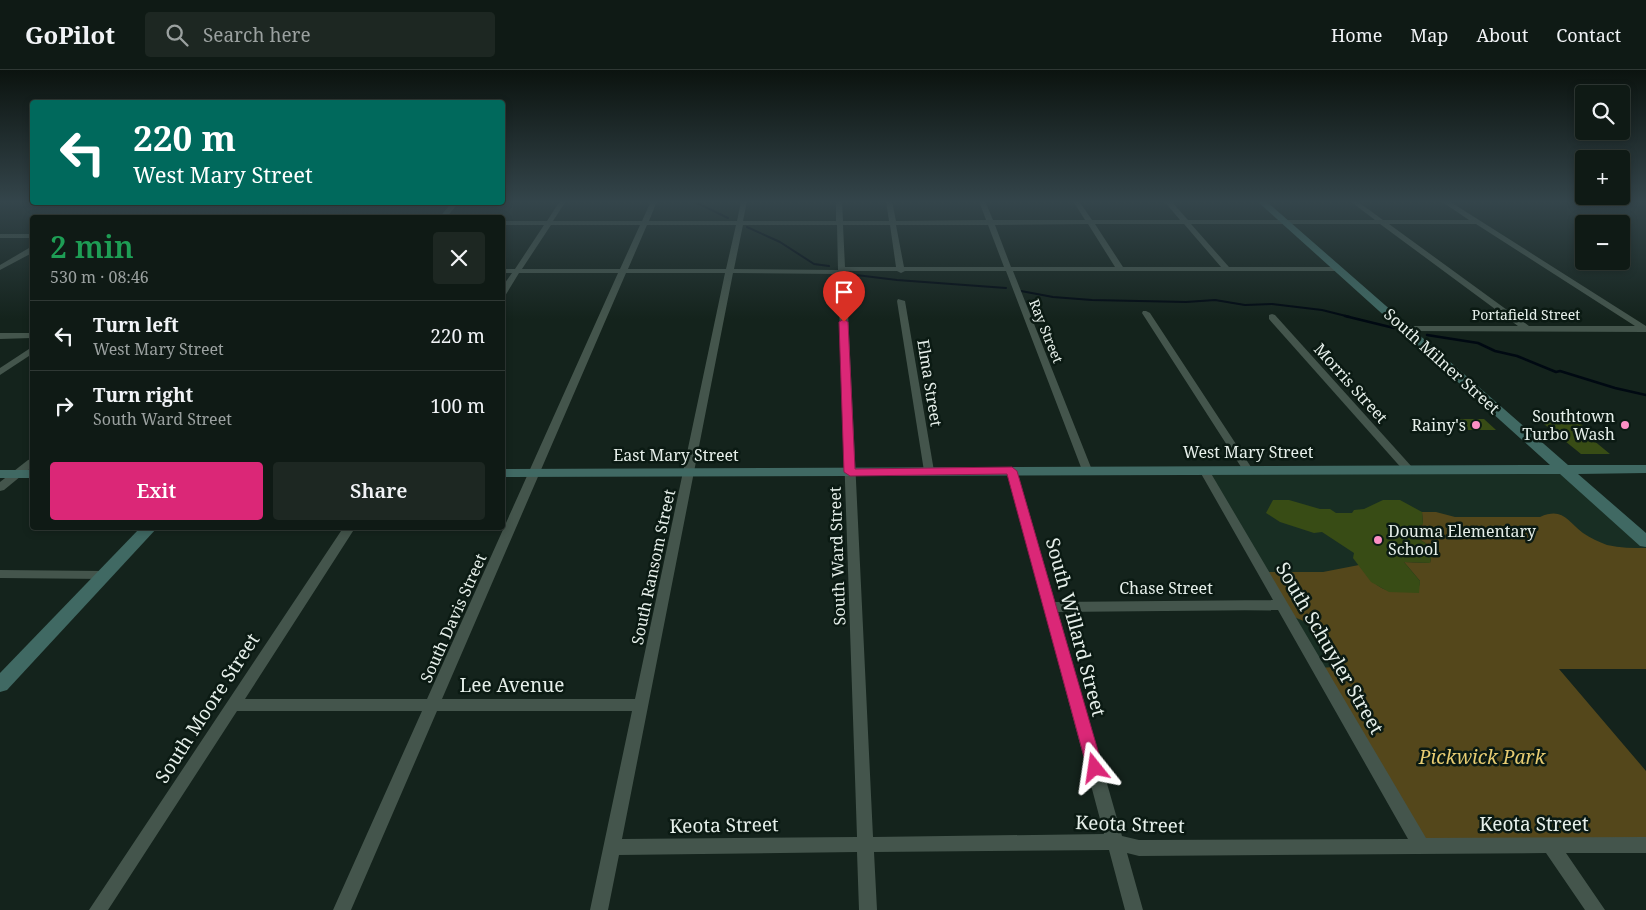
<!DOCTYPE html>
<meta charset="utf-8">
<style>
:root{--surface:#0f1a15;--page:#1d2722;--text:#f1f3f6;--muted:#9ba1a0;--line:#2f3834;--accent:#db2777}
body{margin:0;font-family:"Noto Serif",serif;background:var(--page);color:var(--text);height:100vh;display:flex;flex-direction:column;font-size:19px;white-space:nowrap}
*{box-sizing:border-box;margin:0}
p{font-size:16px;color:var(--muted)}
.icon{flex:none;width:28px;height:28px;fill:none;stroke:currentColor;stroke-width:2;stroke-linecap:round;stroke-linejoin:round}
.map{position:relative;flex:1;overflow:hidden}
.side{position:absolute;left:30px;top:145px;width:475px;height:315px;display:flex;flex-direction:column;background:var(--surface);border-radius:5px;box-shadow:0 2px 8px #0003,0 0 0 1px var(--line)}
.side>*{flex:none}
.hud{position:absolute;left:30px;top:30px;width:475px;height:105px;border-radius:5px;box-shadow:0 2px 8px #0003,0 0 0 1px var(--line);background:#00695c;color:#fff;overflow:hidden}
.tools{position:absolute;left:1575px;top:15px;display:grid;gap:10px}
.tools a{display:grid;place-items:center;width:55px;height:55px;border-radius:5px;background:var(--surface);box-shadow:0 2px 8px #0003,0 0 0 1px var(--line);font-size:25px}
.pin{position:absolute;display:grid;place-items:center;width:42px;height:42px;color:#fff;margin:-51px -21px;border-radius:50% 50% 50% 0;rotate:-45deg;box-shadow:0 0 5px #0007}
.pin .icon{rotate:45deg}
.me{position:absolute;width:55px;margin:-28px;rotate:345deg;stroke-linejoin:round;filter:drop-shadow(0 0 4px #0008)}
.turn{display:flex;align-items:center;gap:18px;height:105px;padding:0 20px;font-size:22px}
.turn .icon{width:65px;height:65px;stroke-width:2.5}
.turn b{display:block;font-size:35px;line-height:42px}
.round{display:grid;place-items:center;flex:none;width:52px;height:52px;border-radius:5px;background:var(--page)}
.overview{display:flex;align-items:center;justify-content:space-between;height:85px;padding:0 20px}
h1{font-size:30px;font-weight:600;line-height:38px;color:#1e9e55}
.primary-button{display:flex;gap:10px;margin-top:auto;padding:10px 20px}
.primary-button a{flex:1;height:58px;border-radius:5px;background:var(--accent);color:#fff;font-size:20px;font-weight:600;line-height:58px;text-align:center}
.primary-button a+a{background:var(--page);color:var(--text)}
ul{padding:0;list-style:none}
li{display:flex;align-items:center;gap:15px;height:70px;padding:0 20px;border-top:1px solid var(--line)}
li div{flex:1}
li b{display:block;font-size:19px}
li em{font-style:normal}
header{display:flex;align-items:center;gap:30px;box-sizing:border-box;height:70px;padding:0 25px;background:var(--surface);border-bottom:1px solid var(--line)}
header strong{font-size:24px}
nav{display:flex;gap:28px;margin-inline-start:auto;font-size:18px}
.search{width:350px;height:45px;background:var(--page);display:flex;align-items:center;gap:12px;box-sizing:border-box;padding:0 18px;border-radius:5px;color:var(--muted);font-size:19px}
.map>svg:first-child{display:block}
.built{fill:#182e23}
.green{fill:#54471b}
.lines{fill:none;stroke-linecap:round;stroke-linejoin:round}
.stream-far1{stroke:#000912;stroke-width:2}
.stream{stroke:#000912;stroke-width:2.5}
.building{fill:#384c15}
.street{fill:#44554c;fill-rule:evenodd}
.secondary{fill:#406963;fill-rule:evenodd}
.route{fill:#db2777;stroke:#8e194d}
.poi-dot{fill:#fb8fc4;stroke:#0b1a13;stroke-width:2}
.labels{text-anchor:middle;stroke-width:5;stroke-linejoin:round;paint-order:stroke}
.far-street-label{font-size:14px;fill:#e6efea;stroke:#0b1a13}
.street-label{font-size:16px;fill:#e6efea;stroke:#0b1a13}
.poi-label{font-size:16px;fill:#e6efea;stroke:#0b1a13;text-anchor:end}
.near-street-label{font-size:19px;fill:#e6efea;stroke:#0b1a13}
.near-park-label{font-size:19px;font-style:italic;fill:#e7cc72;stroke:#0b1a13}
</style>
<header>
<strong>GoPilot</strong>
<div class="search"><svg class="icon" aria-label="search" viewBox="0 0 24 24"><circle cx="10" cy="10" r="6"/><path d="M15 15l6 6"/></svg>Search here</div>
<nav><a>Home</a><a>Map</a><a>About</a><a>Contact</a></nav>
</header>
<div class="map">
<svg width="1646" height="840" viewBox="0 0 1646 840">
<rect width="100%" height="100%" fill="#14231c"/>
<polygon class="built" points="1563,399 1646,472 1646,599 1319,598 1204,400"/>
<path class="green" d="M1422 442H1436L1455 447H1540C1563 437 1567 451 1583 463 1590 468 1599 472 1607 475 1620 478 1633 478 1646 478V599H1559L1646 701V775L1421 776 1319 598 1334 597 1306 552 1287 544 1263 502H1323L1359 495C1380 523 1385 522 1418 522L1420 511 1404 492 1430 493 1433 478 1408 462 1423 454Z"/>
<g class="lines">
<g class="stream-far1">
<polyline points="693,131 728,148"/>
<polyline points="747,157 780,172 814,194 829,196"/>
<polyline points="848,204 897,210 1006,218"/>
<polyline points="1021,221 1053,227 1092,230 1186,232 1215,230 1245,235 1272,234 1322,240 1350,247"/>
</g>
<g class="stream">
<polyline points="1345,246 1394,258"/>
<polyline points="1427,265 1478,273 1495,281 1517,286 1556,302 1560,301 1615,318 1646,325"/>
</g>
</g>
<g class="building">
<polygon points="1457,349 1484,349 1496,360 1468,360"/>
<polygon points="1539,350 1576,350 1588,360 1581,360 1610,384 1581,384"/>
<polygon points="1273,430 1289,430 1320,439 1330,439 1336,443 1352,443 1354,440 1364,439 1383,430 1400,430 1422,442 1423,454 1408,462 1433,478 1430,493 1404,492 1420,511 1419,523 1389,522 1371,512 1353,488 1354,483 1322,462 1314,463 1280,452 1266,443"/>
</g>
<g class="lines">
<g class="street">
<path d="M560 131H566L553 151H642L651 131H657L649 151H737L741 131H747L743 151H836V131H842L843 151H889L886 131H892L896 151 986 150 979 131H985L993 150H1085L1073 131H1079L1092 150H1180L1164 131H1171L1188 150H1375L1350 131H1357L1383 150H1469L1441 131H1449L1646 256V262L1406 261 1402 258 1403 256H1518L1380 154H1191L1229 197H1337L1341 199 1337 201H1013L1092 400 1087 403 1082 400 1006 201H905L901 203 897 201H846L873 767 1104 764 1007 401 1012 398 1017 401 1055 532 1273 530 1199 400 1204 397 1209 400 1426 768 1646 767V783H1566L1605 840H1585L1546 783 1139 786 1127 783 1143 840H1125L1109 780 874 782 877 840H859L857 782 619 785 608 840H590L632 641H437L351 840H333L422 641H237L108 840H89L343 458H355L245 629H427L618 203H519L505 226H502V217L512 203H502V199H515L544 155H502V151H547ZM1088 154 1115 197H1011L995 155ZM1095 154H1184L1221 197H1123ZM1389 154H1476L1635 256H1529ZM551 155H640L620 199H522ZM647 155H736L726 199H628ZM743 155H837L838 200 734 199ZM843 155H890L896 197H845ZM896 155H988L1004 197H904ZM626 203H725L635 629H442ZM733 203 838 204 857 767 622 769ZM1278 540 1408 769 1139 770 1122 766 1058 542Z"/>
<polygon points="452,132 459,132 446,148 439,148"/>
<rect x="0" y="164" width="32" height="4"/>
<polygon points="29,178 32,178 32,183 0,200 0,195"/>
<polygon points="898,229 905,231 934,401 929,404 924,401 897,231"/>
<polygon points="1143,241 1146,241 1150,243 1253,400 1252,402 1244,402 1243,400 1142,243"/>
<polygon points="1272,244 1275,245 1412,397 1413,399 1412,401 1404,401 1269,249 1269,245"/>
<polygon points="0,263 32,263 32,268 0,269"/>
<polygon points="32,277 32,284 0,305 0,298"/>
<polygon points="32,389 32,397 4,420 0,421 0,412 28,390"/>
<polygon points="0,500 105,501 109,502 111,505 109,508 105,509 0,508"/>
</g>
<g class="secondary">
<polygon points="1257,131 1266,131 1568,395 1646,395 1646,403 1578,404 1646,463 1646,477 1640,476 1560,404 502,407 502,399 1550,395"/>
<rect x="0" y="400" width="32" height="8"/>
<polygon points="140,458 157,458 7,620 0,622 0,603"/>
</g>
</g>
<linearGradient id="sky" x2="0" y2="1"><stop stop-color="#0b130f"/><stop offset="0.53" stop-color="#34454b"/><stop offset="1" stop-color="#34454b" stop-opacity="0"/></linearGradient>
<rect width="1646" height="249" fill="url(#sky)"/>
<polygon class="route" points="844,249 848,252 855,399 1012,397 1017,401 1103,698 1100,703 1095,705 1089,703 1087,698 1007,404 850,406 844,402 839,252"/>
<g class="poi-dot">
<circle cx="1476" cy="355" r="5"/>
<circle cx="1625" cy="355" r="5"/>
<circle cx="1378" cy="470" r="5"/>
</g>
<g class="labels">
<g class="far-street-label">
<text x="1526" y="250">Portafield Street</text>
<text transform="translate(1046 261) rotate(68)" y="5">Ray Street</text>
</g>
<g class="street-label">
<text transform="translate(1442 291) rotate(42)" y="6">South Milner Street</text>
<text transform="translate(930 313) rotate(81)" y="6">Elma Street</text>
<text transform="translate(1351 313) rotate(48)" y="6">Morris Street</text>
<text x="1248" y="388">West Mary Street</text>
<text x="676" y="391">East Mary Street</text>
<text transform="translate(837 486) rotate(-92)" y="6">South Ward Street</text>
<text transform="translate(653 497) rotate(-78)" y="6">South Ransom Street</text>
<text x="1166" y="524">Chase Street</text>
<text transform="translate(453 548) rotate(-66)" y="6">South Davis Street</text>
</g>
<g class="poi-label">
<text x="1615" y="352">Southtown<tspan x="1615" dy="18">Turbo Wash</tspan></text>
<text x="1466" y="361">Rainy's</text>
<text x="1388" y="467" text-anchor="start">Douma Elementary<tspan x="1388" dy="18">School</tspan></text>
</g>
<g class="near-street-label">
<text transform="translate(1076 557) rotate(75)" y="7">South Willard Street</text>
<text transform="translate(1330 578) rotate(60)" y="7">South Schuyler Street</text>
<text x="512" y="622">Lee Avenue</text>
<text transform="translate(207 638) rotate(-57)" y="7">South Moore Street</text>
<text transform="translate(1130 754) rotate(2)" y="7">Keota Street</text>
<text x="1534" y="761">Keota Street</text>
<text transform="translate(724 755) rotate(-1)" y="7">Keota Street</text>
</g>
<g class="near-park-label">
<text x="1482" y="694">Pickwick Park</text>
</g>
</g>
</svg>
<div class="tools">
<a><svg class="icon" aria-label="search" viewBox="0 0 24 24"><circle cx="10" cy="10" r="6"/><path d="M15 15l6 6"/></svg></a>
<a>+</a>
<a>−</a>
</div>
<div class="pin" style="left:844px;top:252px;background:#d93025"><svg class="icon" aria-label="arrive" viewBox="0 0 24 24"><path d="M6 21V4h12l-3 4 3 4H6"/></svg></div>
<svg class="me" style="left:1095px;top:698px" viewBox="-20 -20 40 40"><path d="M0-17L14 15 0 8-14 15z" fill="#db2777" stroke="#fff" stroke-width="4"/></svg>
<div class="hud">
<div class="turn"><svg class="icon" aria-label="left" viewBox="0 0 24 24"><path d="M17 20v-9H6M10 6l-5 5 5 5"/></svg><div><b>220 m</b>West Mary Street</div></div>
</div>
<section class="side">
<div class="overview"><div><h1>2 min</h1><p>530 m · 08:46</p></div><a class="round"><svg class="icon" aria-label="close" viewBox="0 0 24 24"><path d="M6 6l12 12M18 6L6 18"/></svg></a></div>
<ul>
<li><svg class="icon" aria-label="left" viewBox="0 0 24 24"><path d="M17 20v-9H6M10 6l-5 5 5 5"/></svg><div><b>Turn left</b><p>West Mary Street</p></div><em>220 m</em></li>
<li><svg class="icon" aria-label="right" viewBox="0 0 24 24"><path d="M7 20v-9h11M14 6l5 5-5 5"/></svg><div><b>Turn right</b><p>South Ward Street</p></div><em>100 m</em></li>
</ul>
<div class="primary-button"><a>Exit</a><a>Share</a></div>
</section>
</div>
